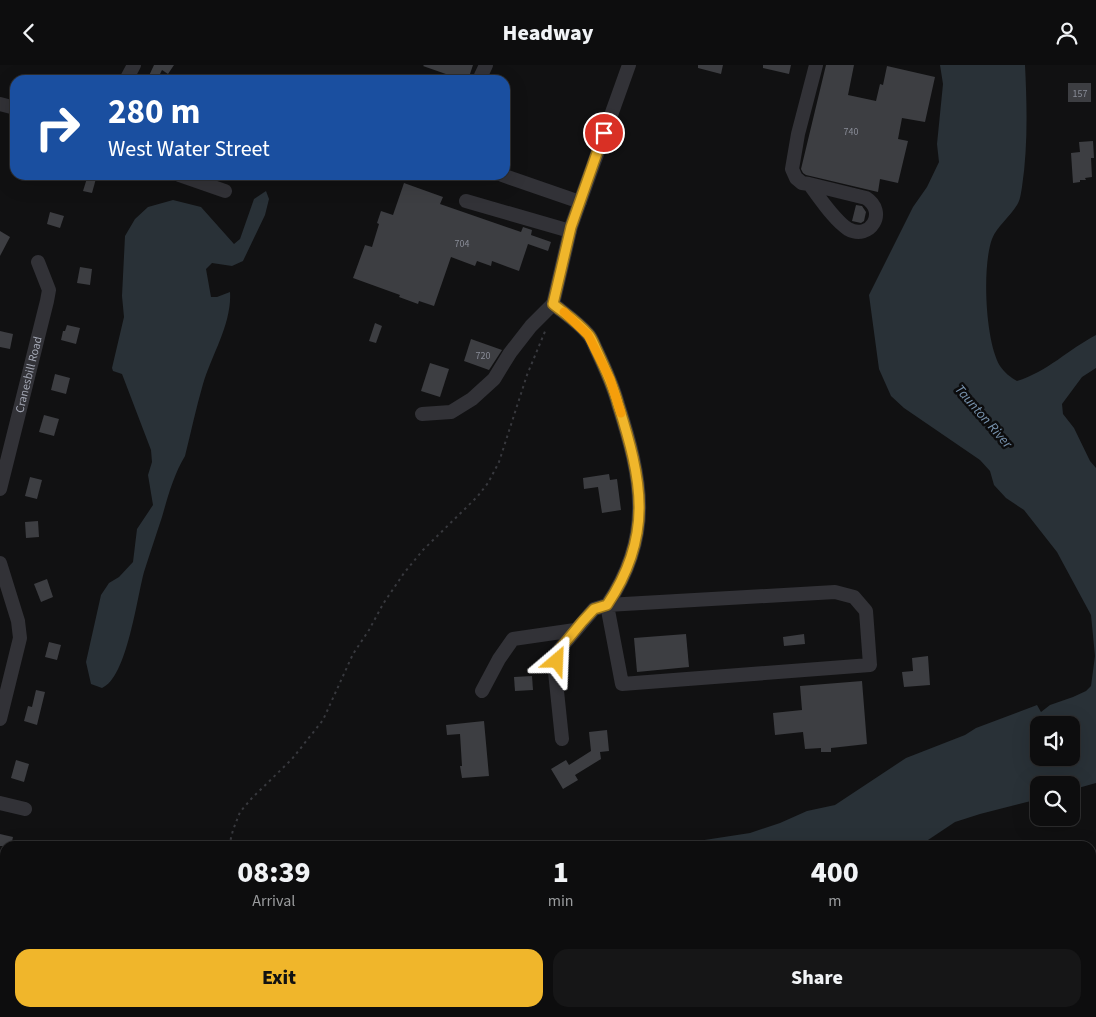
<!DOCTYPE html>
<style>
:root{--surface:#0d0d0e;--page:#161617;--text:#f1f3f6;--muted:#9a9c9e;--line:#2d2d2e;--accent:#f0b62b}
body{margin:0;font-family:"Source Sans 3",sans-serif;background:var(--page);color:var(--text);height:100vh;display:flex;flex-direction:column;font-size:19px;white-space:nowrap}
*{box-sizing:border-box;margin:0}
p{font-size:16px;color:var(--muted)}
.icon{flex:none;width:28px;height:28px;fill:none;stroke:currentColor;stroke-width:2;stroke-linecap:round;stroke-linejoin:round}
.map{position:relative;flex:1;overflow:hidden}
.sheet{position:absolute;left:0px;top:776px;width:1096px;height:176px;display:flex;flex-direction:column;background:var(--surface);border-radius:15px 15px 0 0;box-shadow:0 5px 20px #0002,0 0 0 1px var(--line)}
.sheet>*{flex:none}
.hud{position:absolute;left:10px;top:10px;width:500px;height:105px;border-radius:15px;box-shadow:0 5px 20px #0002,0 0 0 1px var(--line);background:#1a4fa0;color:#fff;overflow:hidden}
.controls{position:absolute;left:1030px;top:651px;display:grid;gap:10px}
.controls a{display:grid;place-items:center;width:50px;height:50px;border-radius:10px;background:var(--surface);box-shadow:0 5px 20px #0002,0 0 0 1px var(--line);font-size:25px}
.pin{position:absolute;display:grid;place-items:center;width:42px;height:42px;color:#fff;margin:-21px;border:2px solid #fff;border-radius:50%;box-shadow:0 1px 5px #0007}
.me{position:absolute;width:55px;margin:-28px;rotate:26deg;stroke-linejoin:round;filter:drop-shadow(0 0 4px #0008)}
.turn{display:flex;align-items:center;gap:18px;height:105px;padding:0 15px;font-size:22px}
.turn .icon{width:65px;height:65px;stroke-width:2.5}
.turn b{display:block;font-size:35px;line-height:42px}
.eta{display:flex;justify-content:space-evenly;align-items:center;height:85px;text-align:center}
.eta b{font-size:30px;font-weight:800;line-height:35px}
.cta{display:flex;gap:10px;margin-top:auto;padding:10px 15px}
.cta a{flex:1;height:58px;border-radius:15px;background:var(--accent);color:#111;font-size:20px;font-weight:800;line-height:58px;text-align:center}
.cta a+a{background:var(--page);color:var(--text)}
header{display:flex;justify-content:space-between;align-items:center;height:65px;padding:0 15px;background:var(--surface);font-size:22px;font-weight:800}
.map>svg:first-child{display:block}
.water{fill:#293137;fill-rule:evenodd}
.building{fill:#3d3e42}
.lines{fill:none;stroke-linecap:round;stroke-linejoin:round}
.path{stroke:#38393e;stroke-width:2;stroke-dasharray:2.5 4;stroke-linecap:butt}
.minor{stroke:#323237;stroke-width:14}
.route-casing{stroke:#9c761c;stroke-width:12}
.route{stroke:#f0b62b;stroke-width:9}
.slow{stroke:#f59e0b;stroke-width:9}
.labels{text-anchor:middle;stroke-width:5;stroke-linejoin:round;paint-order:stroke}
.number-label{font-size:10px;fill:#898c97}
.street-label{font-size:12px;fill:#a2a6b3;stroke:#0c0c0d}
.water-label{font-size:14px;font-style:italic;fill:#7893ae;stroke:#0c0c0d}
</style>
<header><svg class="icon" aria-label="back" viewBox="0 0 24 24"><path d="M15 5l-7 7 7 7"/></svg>Headway<svg class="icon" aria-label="person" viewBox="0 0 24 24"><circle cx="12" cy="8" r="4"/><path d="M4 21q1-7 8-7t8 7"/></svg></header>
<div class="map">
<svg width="1096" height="952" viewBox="0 0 1096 952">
<rect width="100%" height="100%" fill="#111112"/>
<g class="water">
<path d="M940 0H1025C1027 40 1028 82 1022 122 1021 128 1020 136 1017 140 1010 152 997 161 992 174 982 201 985 276 1000 301 1005 308 1010 312 1017 316 1047 307 1069 284 1096 270V303L1082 312 1062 339 1063 349 1074 363 1090 396 1096 403V718L1071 725V720H1039V734L980 749 955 757 919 781H632L698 776 750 768 780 758 807 746 835 740 906 693 965 670 976 663 1037 640 1041 647 1050 640 1073 632 1086 626 1091 621 1095 591 1091 550 1057 487 1024 445 1006 433 994 420 990 406 980 395 904 343 891 331 879 304 869 230 913 142 927 122 939 97 937 79 943 19ZM1039 660H1071V692H1039Z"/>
<path d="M266 126 269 134 265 150 243 196 232 201 212 198 206 204 211 232H217L230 227C232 258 212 289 203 319 196 343 191 367 185 391 174 409 168 431 162 452 156 470 150 488 144 507 137 532 127 613 102 623L91 619 86 597 101 530 109 518 119 512 133 497 137 464 153 440 148 410 152 397 151 385 122 309 113 306 112 303 124 252 122 231 125 171 135 154 148 142 173 135 201 142 234 179 240 174 254 134Z"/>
<polygon points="297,948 469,948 470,952 292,952"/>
</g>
<g class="building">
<polygon points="154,0 174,0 168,9 162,5 157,15 147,15"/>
<polygon points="424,0 473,0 468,15 463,15 423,1"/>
<polygon points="698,0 723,0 721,9 698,3"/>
<polygon points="763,0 791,0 789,9 763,3"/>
<polygon points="826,0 854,0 848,30 876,36 880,19 883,20 887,1 935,12 925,57 902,53 898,74 908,76 898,118 880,114 878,127 806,110 803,108 801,104"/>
<rect x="1068" y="18" width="23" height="19"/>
<polygon points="1093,76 1094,93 1091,93 1092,112 1085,113 1086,115 1080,115 1080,117 1073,118 1071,88 1080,87 1079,77"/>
<polygon points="88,110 97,110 92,128 83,126"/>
<polygon points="404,118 443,132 440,139 521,167 523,162 532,165 531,170 551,177 548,186 528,179 519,206 492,196 491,201 477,196 475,201 451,192 434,241 419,236 418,239 399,232 400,230 353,213 365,180 372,182 379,159 377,158 381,146 393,150"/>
<polygon points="856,140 862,141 866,147 864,156 861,158 852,156"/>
<polygon points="50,147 64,151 60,163 47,159"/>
<polygon points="0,166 10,172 0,191"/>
<polygon points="80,202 92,204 90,220 77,218"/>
<polygon points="375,258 382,261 376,278 369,276"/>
<polygon points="67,260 80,263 76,279 61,275 63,266 65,266"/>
<polygon points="0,266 13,269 10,284 0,282"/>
<polygon points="471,274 502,285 489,305 464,296"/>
<polygon points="430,298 449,304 440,332 421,326"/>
<polygon points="55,309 70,313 66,329 51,325"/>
<polygon points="44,350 59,354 54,371 39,367"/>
<polygon points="609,409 610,415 617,414 621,445 602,448 598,422 584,424 583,413"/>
<polygon points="30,412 42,415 37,434 25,431"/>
<polygon points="38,456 39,472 26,473 25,457"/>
<polygon points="47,514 53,532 41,537 34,519"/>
<polygon points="686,569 689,602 637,607 634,573"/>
<polygon points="804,569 805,579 784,581 783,572"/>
<polygon points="49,577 61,580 57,595 45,592"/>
<polygon points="928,591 930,620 904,622 902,607 913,606 912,593"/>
<polygon points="532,611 533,625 515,626 514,612"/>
<polygon points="862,616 867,679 831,683 831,687 821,687 821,683 805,684 803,667 775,670 773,648 802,645 800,621"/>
<polygon points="36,625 45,627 37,660 24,656 28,641 32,642"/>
<polygon points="484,656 489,711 462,713 460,701 462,701 460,669 447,670 446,660"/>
<polygon points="607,665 609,686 600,687 601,694 575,710 578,715 563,724 551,704 566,695 569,700 591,686 589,667"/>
<polygon points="16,695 29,699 24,717 11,713"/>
<polygon points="0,769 13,772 11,781 0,781"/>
</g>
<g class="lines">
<g class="path">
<polyline points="229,781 233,765 240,747 252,733 292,694 323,655 353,589 369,565 383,539 404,508 423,485 477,432 488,418 499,397 527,310 546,264"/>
<polyline points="114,952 117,948"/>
</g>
<g class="minor">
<polyline points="126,15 134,0"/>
<polyline points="479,15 486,0"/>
<polyline points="0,39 15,43"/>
<polyline points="179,110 225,126"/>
<polyline points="502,110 580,137"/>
<path d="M809 119C820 133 834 155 848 164 870 176 888 147 866 133L809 119 802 118 796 113 792 104 798 69 816 0"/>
<polyline points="466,136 570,166"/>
<polyline points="422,349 451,347 472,334 494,314 510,288 531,261 553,239"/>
<path id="s1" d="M0 424 47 236 49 225 38 197"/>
<polyline points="0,498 18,556 20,573 0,654"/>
<polygon points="835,527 854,532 866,546 870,600 622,619 607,540"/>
<polyline points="482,626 499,594 513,574 575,565"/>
<path d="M562 674 555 607 559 585 594 544 607 540C654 470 642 414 618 339 613 320 605 303 597 286 594 280 592 273 588 269 578 257 564 248 553 239L571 162 629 0"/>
<polyline points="0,738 25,744"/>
<polyline points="1091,910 1096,914"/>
</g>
</g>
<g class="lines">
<defs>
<path id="route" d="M557 596 559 585 582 557 594 544 607 540C654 470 642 415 618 339 613 320 605 303 597 286 594 280 592 273 588 269 578 257 564 248 553 239L571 162 604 68"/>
</defs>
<use href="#route" class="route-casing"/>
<use href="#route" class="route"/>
<polyline class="slow" points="564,247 588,270 610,314 621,348"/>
</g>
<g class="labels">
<g class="number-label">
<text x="1080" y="32">157</text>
<text x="851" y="70">740</text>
<text x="462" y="182">704</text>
<text x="483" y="294">720</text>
</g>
<g class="street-label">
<text dy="4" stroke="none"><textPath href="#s1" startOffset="118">Cranesbill Road</textPath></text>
</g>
<g class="water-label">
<text transform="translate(984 351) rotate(49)" y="5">Taunton River</text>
</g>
</g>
</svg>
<div class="controls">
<a><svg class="icon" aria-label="sound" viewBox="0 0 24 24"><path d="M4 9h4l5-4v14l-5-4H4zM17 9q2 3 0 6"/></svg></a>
<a><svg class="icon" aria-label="search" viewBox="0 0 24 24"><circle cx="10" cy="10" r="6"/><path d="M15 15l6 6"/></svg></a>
</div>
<div class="pin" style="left:604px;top:68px;background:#d93025"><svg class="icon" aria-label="arrive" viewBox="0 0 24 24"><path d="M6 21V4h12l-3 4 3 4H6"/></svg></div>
<svg class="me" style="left:557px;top:596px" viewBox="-20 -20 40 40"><path d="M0-17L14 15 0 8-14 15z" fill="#f0b62b" stroke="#fff" stroke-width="4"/></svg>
<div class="hud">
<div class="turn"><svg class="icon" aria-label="right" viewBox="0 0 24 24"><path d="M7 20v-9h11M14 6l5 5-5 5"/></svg><div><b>280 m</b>West Water Street</div></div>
</div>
<section class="sheet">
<div class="eta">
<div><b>08:39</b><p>Arrival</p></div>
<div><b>1</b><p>min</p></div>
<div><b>400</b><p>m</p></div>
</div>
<div class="cta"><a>Exit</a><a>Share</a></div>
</section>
</div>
